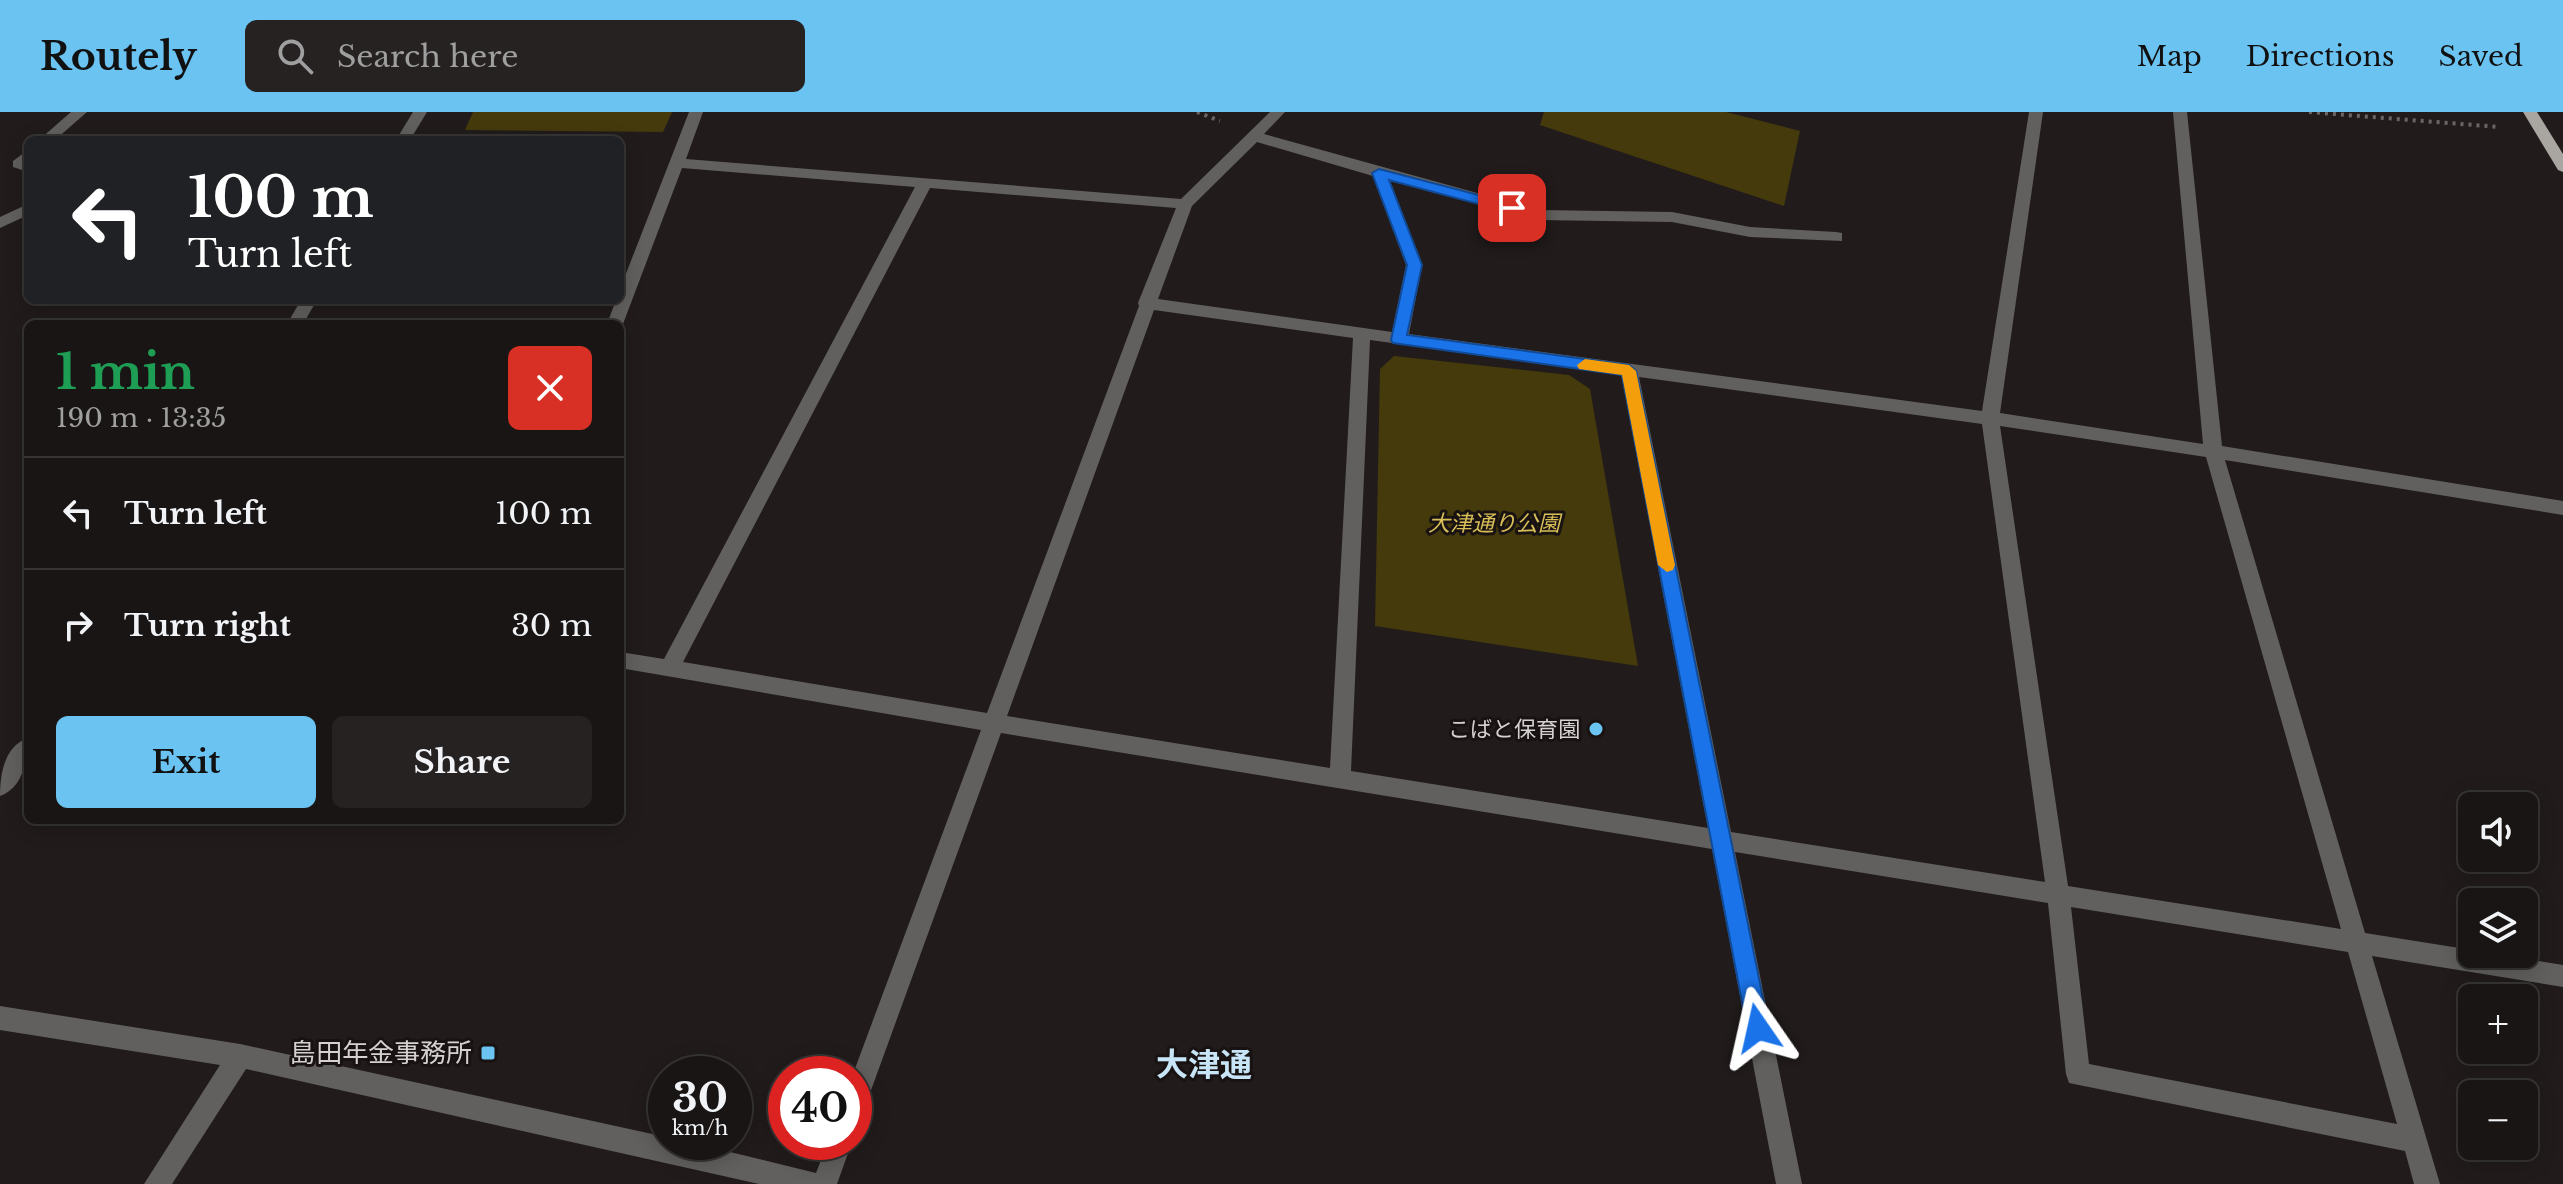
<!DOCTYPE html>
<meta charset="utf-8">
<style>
:root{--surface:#191514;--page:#262222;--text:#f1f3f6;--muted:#9f9fa0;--line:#373434;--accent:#6bc3f2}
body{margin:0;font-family:"Libre Baskerville","Noto Sans JP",serif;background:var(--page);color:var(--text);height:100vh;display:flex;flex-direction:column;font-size:30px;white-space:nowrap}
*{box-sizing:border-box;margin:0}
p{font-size:26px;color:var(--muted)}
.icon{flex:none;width:44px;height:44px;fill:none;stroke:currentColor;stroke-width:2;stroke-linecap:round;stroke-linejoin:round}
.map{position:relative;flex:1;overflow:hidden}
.side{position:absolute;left:24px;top:208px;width:600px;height:504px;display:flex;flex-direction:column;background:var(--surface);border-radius:12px;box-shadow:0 4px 20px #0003,0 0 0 2px var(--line)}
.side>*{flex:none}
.hud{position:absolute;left:24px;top:24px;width:600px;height:168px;border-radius:12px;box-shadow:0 4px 20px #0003,0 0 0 2px var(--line);background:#202124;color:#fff;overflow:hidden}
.controls{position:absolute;left:2458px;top:680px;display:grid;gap:16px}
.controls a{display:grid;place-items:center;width:80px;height:80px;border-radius:12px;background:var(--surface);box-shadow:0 4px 20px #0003,0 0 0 2px var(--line);font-size:40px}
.speed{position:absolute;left:648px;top:944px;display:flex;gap:16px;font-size:40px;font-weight:700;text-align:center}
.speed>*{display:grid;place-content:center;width:104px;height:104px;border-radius:50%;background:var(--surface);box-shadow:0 4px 20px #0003,0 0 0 2px var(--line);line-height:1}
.speed small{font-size:20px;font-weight:400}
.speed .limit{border:12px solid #d22;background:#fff;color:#111}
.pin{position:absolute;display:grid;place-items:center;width:68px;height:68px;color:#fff;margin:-34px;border-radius:16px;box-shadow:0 4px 12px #0006}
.me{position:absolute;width:88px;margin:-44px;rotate:349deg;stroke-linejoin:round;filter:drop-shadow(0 0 6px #0008)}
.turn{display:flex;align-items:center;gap:28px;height:168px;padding:0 32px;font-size:36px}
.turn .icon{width:104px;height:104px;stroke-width:2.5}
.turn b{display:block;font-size:56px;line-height:68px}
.round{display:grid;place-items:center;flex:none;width:84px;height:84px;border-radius:12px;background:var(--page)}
.head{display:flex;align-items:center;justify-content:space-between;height:136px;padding:0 32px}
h1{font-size:48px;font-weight:700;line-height:60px;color:#1e9e55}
.button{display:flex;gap:16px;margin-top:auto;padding:16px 32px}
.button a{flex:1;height:92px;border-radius:12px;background:var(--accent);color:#111;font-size:32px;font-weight:700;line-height:92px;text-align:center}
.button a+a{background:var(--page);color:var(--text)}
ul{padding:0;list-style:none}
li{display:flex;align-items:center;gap:24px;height:112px;padding:0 32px;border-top:2px solid var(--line)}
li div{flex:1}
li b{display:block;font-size:30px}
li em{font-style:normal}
header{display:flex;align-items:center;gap:48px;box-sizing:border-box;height:112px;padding:0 40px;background:var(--accent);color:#111}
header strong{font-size:38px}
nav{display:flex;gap:44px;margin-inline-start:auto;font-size:28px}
.search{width:560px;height:72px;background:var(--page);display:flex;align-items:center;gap:20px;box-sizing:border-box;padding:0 28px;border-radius:12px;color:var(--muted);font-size:30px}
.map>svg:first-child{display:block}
.green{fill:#453a0c}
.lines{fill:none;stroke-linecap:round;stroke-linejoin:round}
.path{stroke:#6a6665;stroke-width:4;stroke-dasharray:3 5;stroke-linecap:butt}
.minor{fill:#62605f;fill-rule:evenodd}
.major{fill:#a9a5a1;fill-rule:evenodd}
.route{fill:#1a73e8;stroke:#114b97;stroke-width:2}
.slow{fill:#f59e0b}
.poi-dot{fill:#6bc3f2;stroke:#181312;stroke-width:3}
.labels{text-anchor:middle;stroke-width:6;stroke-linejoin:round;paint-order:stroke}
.park-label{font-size:22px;font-style:italic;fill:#d8be57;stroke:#181312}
.poi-label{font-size:22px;fill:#d5d1d1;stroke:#181312;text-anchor:end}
.near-poi-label{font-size:26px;fill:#d5d1d1;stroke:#181312;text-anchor:end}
.near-quarter-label{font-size:32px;font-weight:bold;fill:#c8e5f7;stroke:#181312}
</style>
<header>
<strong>Routely</strong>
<div class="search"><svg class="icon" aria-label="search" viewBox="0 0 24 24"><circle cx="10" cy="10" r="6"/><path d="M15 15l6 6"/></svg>Search here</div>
<nav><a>Map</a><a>Directions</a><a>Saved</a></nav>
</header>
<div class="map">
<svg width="2563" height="1072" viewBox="0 0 2563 1072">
<rect width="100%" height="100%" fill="#211c1b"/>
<g class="green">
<polygon points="473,0 672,0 663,20 465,18"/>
<polygon points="1544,0 1726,0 1800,19 1784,94 1540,13"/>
<polygon points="1394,244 1569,263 1590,277 1638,554 1375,514 1380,257"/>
</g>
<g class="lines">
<g class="path">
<polyline points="1197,0 1220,9"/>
<polyline points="2309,0 2499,15"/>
</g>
<g class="minor">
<polygon points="71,0 87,0 55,28 39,28"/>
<polygon points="413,0 427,0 410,28 396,28"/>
<path d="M689 0H703L686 47 1181 87 1270 0H1285L1264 22 1539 98 1672 100 1750 115 1836 120 1842 121V129L1750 125 1672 110 1539 108 1390 69 1422 153 1409 222 1982 299 2029 0H2043L2000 301 2203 332 2173 0H2187L2222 334 2563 389V403L2225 348 2365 821 2472 838V842H2495L2563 853V875L2372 844 2440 1072H2414L2405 1039 2069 971 2066 962 2048 791 1735 740 1802 1072H1776L1712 737 1001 621 866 992 863 1001 854 1004 853 962 981 618 620 556V540L664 547 915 75 682 56 623 212 620 216V212H607L616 188H620V177ZM1257 30 1373 64 1406 153 1392 220 1158 187 1192 94ZM930 76 1176 96 1138 191 1139 194 987 601 683 550ZM1154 198 1353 226 1330 656 1007 604ZM1370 228 1621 262 1708 716 1351 659ZM1639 265 1982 312 2045 770 1731 720ZM2000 314 2206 345 2341 817 2068 774ZM2071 795 2348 840 2397 1012 2089 952Z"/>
<polygon points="28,38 28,60 13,55 13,49"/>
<polygon points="28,92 28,103 0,116 0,105"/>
<polygon points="301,188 317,188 303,212 287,212"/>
<path d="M28 626C28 647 23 676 0 684 0 663 4 634 28 626Z"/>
<polygon points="0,894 240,932 666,1025 666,1030 689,1030 816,1061 828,1030 852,1030 837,1072 759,1072 246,957 172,1072 144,1072 220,953 0,918"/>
</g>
<polygon class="major" points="2523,0 2537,0 2563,42 2563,60 2558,58"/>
</g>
<polygon class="route" points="1379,57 1517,93 1519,96 1512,101 1389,68 1422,153 1407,223 1629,253 1636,259 1769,916 1766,923 1758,926 1751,923 1747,916 1622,263 1393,231 1391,228 1407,153 1372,61"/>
<polygon class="slow" points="1585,247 1629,253 1636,259 1675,453 1673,458 1667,460 1658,453 1622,263 1579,257 1577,253"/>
<g class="poi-dot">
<circle cx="1596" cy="617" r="8"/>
<rect x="480" y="933" width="16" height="16" rx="4"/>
</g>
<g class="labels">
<g class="park-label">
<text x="1494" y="419">大津通り公園</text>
</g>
<g class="poi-label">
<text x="1580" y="625">こばと保育園</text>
</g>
<g class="near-poi-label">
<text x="472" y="950">島田年金事務所</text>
</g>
<g class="near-quarter-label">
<text x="1204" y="964">大津通</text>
</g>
</g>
</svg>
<div class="controls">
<a><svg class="icon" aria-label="sound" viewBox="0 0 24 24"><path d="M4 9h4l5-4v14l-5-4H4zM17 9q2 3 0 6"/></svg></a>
<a><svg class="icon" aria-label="layers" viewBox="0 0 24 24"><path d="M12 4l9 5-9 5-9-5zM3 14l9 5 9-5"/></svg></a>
<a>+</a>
<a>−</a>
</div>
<div class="speed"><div>30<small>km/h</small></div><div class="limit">40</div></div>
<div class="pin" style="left:1512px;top:96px;background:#d93025"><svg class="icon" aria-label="arrive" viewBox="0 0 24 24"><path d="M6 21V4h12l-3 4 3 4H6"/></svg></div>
<svg class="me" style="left:1758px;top:916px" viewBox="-20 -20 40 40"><path d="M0-17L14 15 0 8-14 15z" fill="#1a73e8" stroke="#fff" stroke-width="4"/></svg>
<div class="hud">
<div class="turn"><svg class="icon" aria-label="left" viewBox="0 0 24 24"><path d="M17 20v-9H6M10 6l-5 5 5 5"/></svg><div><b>100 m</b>Turn left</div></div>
</div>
<section class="side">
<div class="head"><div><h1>1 min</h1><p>190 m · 13:35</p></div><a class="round" style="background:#d93025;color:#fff"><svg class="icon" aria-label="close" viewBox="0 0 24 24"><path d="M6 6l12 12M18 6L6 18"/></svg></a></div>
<ul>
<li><svg class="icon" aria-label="left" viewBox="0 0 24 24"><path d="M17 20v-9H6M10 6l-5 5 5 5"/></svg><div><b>Turn left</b></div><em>100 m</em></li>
<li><svg class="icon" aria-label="right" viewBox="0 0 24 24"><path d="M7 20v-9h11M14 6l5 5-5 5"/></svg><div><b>Turn right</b></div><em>30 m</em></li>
</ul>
<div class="button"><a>Exit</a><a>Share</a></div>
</section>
</div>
